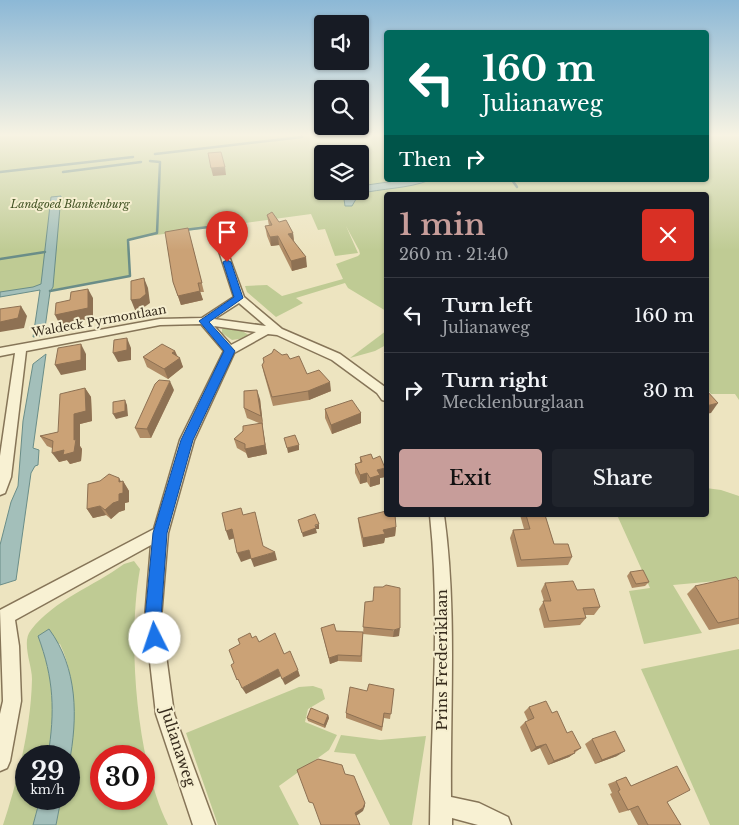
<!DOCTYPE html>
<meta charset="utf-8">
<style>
:root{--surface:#171b24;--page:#20242c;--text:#f1f3f6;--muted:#9ea1a6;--line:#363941;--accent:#c79d9a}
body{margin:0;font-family:"Libre Baskerville",serif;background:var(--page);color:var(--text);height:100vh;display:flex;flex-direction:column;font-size:19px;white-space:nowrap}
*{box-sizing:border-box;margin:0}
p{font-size:16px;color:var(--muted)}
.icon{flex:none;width:28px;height:28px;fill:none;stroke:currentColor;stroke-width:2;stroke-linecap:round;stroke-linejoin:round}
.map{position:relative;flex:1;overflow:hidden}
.drawer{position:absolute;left:384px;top:192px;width:325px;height:325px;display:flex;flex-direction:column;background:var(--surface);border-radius:5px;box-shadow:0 1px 4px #0004}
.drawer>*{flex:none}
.hud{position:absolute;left:384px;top:30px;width:325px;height:152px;border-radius:5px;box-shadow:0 1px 4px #0004;background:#00695c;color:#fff;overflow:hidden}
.fabs{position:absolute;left:314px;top:15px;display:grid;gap:10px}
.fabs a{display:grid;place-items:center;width:55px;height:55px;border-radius:5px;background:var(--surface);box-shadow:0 1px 4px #0004;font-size:25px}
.speed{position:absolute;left:15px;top:745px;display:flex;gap:10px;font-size:25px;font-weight:700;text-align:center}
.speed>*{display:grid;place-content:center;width:65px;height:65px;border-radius:50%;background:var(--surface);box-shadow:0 1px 4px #0004;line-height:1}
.speed small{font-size:12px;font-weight:400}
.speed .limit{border:8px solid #d22;background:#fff;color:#111}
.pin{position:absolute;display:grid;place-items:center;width:42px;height:42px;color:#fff;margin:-51px -21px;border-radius:50% 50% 50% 0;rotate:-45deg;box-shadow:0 0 5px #0007}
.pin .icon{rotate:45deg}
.me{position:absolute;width:55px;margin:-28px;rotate:356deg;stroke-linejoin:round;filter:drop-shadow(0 0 4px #0008)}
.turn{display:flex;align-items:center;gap:18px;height:105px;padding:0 15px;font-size:22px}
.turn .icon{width:65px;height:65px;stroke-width:2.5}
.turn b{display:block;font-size:35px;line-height:42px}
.then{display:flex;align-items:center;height:48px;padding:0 15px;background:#0003;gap:10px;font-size:19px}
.round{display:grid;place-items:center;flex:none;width:52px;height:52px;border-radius:5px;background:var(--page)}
.headline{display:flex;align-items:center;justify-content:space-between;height:85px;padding:0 15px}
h1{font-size:30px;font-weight:600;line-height:38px;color:var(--accent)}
.action{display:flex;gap:10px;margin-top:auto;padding:10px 15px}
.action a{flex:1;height:58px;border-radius:5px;background:var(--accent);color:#111;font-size:20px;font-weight:600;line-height:58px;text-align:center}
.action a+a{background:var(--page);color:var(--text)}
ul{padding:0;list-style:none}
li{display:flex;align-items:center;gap:15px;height:75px;padding:0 15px;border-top:1px solid var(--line)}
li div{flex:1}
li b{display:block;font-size:19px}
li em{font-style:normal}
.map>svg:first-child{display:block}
.green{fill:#bfcb94;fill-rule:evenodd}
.water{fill:#a3bfba;stroke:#6a8d88}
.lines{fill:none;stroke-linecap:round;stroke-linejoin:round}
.stream{stroke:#6a8d88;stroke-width:2.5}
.minor-casing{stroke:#867558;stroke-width:3}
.minor{fill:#f8f1d3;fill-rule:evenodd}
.wall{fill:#af8b65}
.shaded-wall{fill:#8e7153}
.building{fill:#cba276;stroke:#8e7153}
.route{fill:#1a73e8;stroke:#114b97}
.labels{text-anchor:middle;stroke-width:4;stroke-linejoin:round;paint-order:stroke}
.far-park-label{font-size:11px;font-style:italic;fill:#415223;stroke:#f5eecf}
.street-label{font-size:12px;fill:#362b1c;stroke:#f5eecf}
.near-street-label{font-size:15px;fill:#362b1c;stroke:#f5eecf}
</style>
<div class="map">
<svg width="739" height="825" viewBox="0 0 739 825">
<rect width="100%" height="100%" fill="#ede4c0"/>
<g class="green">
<path d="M0 134H386V180H706V134H739V400L735 394H711L706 388V195H386V311L348 288 345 283 296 298 303 303 276 317 247 292 245 286 267 285 282 296 343 279 336 264 358 256 360 254 359 250 346 226 358 253 335 256 325 229 318 230 311 214 134 238 128 241 130 276 50 290 33 289 0 294ZM322 154H360V191H322Z"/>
<polygon points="225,327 242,331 249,335 246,338 232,340 222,333 222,329"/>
<polygon points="386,331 386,345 375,351 350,358"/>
<polygon points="706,488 721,490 739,496 739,579 673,585 702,633 644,644 629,591 650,588 617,515 706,515"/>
<path d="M134 561 140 569C127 640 136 761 168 825H56L61 799H69C69 787 68 775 69 764 73 723 78 682 60 644L38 636C54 679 55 711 48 756H26V799H40L33 825H3C18 779 31 728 32 679 32 665 21 642 31 630 54 600 94 586 124 564ZM101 756H144V799H101Z"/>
<polygon points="739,649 739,825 710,825 641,669"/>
<polygon points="313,686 322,689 325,699 308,709 305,722 337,735 329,750 279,786 299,825 218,825 186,733 299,687"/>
<polygon points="341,735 380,740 426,736 412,825 390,825 355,754 334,752"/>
</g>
<g class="water">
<path d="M402 180H430C408 189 382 188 359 194L352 206H345L344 199 349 191H360V186Z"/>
<polygon points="61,196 53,287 50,292 44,335 33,337 40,290 0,297 0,292 33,287 41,284 51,197"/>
<polygon points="46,354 33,448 39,450 38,465 35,466 31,473 16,580 0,585 0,545 11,502 18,486 23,421 33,364"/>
<path d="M49 629C78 668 78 718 69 764V756H48C55 711 54 679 38 636Z"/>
<polygon points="40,799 61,799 56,825 33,825"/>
</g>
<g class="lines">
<g class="stream">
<polyline points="155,154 302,137 301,134"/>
<polyline points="0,172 133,157"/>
<polyline points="63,172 141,162"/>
<polyline points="512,180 517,187"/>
<polyline points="184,230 225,225"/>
<polyline points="0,259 45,252"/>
<polyline points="50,291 130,276 128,240 157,233 160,162 150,161"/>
</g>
<defs>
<g id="minor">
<path d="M221 242 225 245 244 297 282 329 340 354 385 387 386 401 382 400 377 393 332 360 277 335 268 334 234 353 194 440 168 533 161 618 174 714 215 825H193L156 714 145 618 151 545 15 620 19 646 21 701 10 761 7 768 0 771V714L3 701 0 610 154 529 180 440 224 351 201 324 160 325 26 351 11 477 5 493 0 495V456L15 353 0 356V348L160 319 202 318 234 297 217 245ZM239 303 266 326 214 319ZM214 326 256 332 231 345Z"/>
<path d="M430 515H444C457 609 450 702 451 797L479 803 508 817 511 825H478L452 818V825H430C431 722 441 618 430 515Z"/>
</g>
</defs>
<use href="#minor" class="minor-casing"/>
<use href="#minor" class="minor"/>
</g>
<g class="wall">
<polygon points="365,134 386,134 386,135 365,136"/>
<polygon points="267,215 279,222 293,233 294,241 307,267 292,271 279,245 271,246 267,236 265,226 269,226"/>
<polygon points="188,228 204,292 200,292 203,300 181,305 173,282"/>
<polygon points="175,351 183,367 168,379 147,367 143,357"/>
<polygon points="282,355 290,359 307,374 331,391 309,400 273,406 264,374 262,365 264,363 263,358"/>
<polygon points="85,388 91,397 92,421 80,424 80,446 82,449 81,461 70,464 67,460 59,462 52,448 47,446 40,436 58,432"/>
<polygon points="174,390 151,438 140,438 135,428"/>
<polygon points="260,399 263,425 262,425 267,454 248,458 246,453 237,448 234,439 243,431 259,423 247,418 244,408"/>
<polygon points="325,409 361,413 361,423 332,434 325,418"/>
<polygon points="360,457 373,459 385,477 380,478 380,484 370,487 367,482 360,484 355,473 355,464 360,462"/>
<polygon points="123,481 129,491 129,502 125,503 125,510 119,512 111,519 106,515 93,518 87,509"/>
<polygon points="520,515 545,515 554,544 572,557 568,565 517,567 510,538 513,530 524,529"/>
<polygon points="358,518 396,527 395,536 385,538 384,543 363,547 359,527"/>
<polygon points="630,572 649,582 645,586 632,588 627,576"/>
<polygon points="739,581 739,624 709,630 687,594 695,586"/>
<polygon points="545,583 577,590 600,607 594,615 585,615 586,618 580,625 544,628 539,609 544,601 541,591"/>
<polygon points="365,602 399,636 393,637 363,634"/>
<polygon points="321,628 336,631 363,632 362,662 338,661 330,664"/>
<polygon points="394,689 390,719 384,718 382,731 346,718 346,713 367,691"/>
<polygon points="529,707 552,713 567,733 581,748 569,757 548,765 540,748 531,752 520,727 525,722 528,721 524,712"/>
<polygon points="328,715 329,718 325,728 308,721 307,718"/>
<polygon points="592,739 617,756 595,764 585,744"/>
<polygon points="677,766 667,802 681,825 638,825 630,810 619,813 610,794 612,793 608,784 626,777 631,786"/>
</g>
<g class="shaded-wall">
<polygon points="225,167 226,175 213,176 211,168"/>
<polygon points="293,233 294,242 288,234"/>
<polygon points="278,236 279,245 271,246 270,237"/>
<polygon points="306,257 307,267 292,271 291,261"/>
<polygon points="144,278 148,288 150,303 143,308 135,310 131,300"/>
<polygon points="88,289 93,298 93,318 60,325 55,315"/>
<polygon points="200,291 203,300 181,305 178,296"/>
<polygon points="21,306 27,316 24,328 0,332 0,322"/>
<polygon points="127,338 131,348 131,360 118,362 113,353"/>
<polygon points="81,344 86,354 86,370 61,375 55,365"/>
<polygon points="175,351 178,359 180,358 183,367 168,379 164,369 172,353"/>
<polygon points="170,381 174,390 151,438 147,429"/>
<polygon points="330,382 331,391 309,400 308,391"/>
<polygon points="85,388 91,397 92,421 80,424 80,446 82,449 81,461 70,464 67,460 59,462 52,453 74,414"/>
<polygon points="257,390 260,399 263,425 261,416"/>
<polygon points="125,400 127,405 128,416 116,419 113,414"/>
<polygon points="718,403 711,413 706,414 706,406"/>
<polygon points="361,413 361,423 332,434 331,425"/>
<polygon points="262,423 267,454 248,458 245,449"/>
<polygon points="299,445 299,450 288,453 287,448"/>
<polygon points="385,468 385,477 380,478 380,484 370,487 370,478 377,470"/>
<polygon points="367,473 367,482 360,484 360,475"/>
<polygon points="119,478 123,485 123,481 129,491 129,502 125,503 125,510 119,512 111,519 105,510 119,482"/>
<polygon points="100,506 106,515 93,518 87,509"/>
<polygon points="255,512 265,555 275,552 277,560 254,567 251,559 263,546"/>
<polygon points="319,524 319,529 316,529 317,533 303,537 302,533"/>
<polygon points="396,527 395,536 385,538 384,543 363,547 363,538 383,530"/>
<polygon points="232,529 235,538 229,540 226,531"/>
<polygon points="249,550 252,558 241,562 237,553"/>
<polygon points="400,628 399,636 393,637 394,630"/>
<polygon points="338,655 338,661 330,664 329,658"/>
<polygon points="278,669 281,676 246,694 242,688"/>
<polygon points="298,670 300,676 285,685 282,679"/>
<polygon points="328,715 329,718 325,728 324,725"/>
<polygon points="546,744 540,748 531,752 536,747"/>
<polygon points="625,751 617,756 595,764 602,760"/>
<polygon points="575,753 569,757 548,765 554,761"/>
<polygon points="365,803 365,806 363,811 356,816 355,813"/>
</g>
<g class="building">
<polygon points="221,152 225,167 211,168 208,153"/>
<polygon points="272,212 279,222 286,220 293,233 288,234 306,257 291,261 278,236 270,237 265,226 272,225 267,215"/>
<polygon points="188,228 202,283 198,283 200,291 178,296 173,282 165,232"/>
<polygon points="144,278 146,294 140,299 131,300 131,281"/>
<polygon points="88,289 88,308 55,315 56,303 70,300 71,292"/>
<polygon points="21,306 18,318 0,322 0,309"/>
<polygon points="127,338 127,350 113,353 114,340"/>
<polygon points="81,344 81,360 55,365 58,348"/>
<polygon points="162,344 175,351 172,353 180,358 164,369 143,357"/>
<polygon points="274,349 282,355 287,354 290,359 299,356 307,374 319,370 330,382 308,391 272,397 262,365 264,362 263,358 272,353"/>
<polygon points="159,380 170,381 147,429 135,428 155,384"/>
<polygon points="85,388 86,411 74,414 74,440 76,439 74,452 63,455 64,450 52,453 53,441 40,436 58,432 60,394"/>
<polygon points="257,390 261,416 244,408 244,391"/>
<polygon points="706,390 718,403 706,406"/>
<polygon points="125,400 125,411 113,414 113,402"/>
<polygon points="352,400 361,413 331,425 325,409"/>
<polygon points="262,423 265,445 245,449 245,444 234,439 243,431 243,426"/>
<polygon points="295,435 299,445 287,448 284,438"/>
<polygon points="371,454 373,459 380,456 385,468 377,470 380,475 370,478 367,473 360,475 355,464 362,462 360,457"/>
<polygon points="109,474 119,478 119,482 123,481 123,493 119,494 119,501 113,503 105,510 100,506 87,509 88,484 100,481"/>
<polygon points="241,508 243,515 255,512 263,546 275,552 251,559 249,550 237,553 232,529 226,531 222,513"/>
<polygon points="386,511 386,515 395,515 396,527 383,530 385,534 363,538 358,518"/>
<polygon points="315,514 319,524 315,525 316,528 302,533 298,520"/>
<polygon points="526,515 545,515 554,544 568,544 572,557 521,560 513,530 530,529"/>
<polygon points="643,570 649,582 636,584 630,572"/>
<polygon points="736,577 739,581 739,618 718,623 695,586"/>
<polygon points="573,581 577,590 594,589 600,607 583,608 586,618 549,621 543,601 551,601 545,583"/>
<polygon points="386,585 400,588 400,628 394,630 363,627 365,602 373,601 374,587 383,587"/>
<polygon points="334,624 336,631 363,632 361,656 338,655 329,658 321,628"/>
<polygon points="250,633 252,638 256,636 259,642 275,633 284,654 290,651 298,670 282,679 278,669 242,688 238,679 237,680 231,665 234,663 229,650 240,644 238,639"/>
<polygon points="369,684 394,689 391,714 384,713 382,727 346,713 350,687 367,691"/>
<polygon points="546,701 552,713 557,711 567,733 572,731 581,748 574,751 575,753 554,761 546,744 536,747 525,722 534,718 529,707"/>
<polygon points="311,708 328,715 324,725 307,718"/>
<polygon points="615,731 625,751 602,760 592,739"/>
<polygon points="318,759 342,765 345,774 354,776 365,803 363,808 355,813 360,825 321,825 313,803 309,802 297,770"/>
<polygon points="677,766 690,790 667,802 681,825 648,825 638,806 628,810 618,791 620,790 616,781 626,777 631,786"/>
</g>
<linearGradient id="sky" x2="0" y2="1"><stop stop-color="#8cb8d6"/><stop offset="0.54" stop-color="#f7f3e3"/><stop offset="1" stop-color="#f7f3e3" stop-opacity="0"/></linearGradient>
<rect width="739" height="250" fill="url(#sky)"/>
<polygon class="route" points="227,260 231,262 243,298 209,322 235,351 193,440 167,533 161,618 163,638 161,643 155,645 150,643 145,618 153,533 181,440 224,351 199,321 234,297 223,262"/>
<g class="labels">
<g class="far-park-label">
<text x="70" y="208">Landgoed Blankenburg</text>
</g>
<g class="street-label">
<text transform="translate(99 321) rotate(-10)" y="4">Waldeck Pyrmontlaan</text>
</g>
<g class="near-street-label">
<text transform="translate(442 660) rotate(-90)" y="5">Prins Frederiklaan</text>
<text transform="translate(178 747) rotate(72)" y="5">Julianaweg</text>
</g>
</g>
</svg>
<div class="fabs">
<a><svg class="icon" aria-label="sound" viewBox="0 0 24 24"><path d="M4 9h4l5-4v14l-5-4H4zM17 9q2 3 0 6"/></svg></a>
<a><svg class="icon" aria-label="search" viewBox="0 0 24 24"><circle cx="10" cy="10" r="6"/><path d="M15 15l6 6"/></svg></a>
<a><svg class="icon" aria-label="layers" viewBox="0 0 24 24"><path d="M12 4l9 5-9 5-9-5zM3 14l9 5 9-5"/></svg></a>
</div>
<div class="speed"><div>29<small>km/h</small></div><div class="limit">30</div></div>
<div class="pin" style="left:227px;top:262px;background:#d93025"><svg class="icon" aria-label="arrive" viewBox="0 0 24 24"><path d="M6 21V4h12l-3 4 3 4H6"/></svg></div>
<svg class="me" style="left:155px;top:638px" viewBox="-20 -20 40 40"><circle r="19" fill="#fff"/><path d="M0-13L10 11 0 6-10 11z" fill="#1a73e8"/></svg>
<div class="hud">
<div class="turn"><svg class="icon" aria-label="left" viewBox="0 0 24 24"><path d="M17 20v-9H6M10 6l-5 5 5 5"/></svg><div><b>160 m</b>Julianaweg</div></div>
<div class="then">Then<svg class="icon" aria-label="right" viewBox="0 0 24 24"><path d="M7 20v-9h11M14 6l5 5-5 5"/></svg></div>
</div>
<section class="drawer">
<div class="headline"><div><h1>1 min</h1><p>260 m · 21:40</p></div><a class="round" style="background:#d93025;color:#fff"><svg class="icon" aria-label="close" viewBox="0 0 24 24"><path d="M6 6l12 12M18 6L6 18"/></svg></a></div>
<ul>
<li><svg class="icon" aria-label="left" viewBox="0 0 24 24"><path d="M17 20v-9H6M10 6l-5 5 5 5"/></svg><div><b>Turn left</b><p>Julianaweg</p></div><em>160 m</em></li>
<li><svg class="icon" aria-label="right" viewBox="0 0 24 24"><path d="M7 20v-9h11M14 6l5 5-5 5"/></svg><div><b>Turn right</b><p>Mecklenburglaan</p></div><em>30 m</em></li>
</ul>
<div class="action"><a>Exit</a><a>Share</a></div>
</section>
</div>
